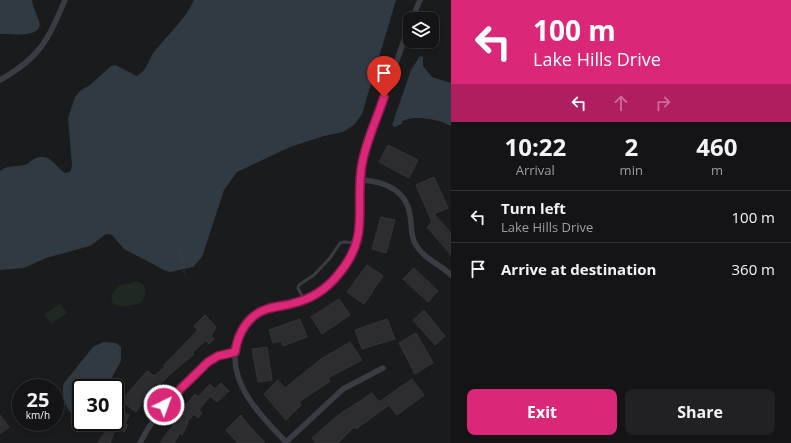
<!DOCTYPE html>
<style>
:root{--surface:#141416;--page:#212123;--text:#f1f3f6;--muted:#9d9ea1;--line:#333335;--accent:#db2777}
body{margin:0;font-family:"Open Sans",sans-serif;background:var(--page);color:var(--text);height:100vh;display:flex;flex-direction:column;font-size:15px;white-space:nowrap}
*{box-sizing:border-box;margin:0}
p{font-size:13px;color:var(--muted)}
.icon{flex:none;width:22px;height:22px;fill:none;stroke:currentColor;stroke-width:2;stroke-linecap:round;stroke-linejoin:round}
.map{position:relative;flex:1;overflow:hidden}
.drawer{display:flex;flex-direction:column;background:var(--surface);width:340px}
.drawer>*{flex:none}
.hud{background:#db2777;color:#fff;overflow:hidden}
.controls{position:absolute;left:403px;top:12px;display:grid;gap:8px}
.controls a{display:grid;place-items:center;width:36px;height:36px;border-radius:8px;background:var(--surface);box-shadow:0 2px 6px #0003,0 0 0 1px var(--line);font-size:20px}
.speed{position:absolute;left:12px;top:379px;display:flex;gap:8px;font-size:20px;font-weight:700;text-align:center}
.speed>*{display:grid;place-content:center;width:52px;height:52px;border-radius:50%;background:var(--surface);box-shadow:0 2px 6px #0003,0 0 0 1px var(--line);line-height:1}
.speed small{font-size:10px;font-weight:400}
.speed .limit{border:2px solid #111;border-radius:6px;background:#fff;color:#111}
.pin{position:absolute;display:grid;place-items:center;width:34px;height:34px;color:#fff;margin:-41px -17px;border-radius:50% 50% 50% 0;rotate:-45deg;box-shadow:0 0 4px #0007}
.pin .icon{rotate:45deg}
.me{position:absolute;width:44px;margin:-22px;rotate:42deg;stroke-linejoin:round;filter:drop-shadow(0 0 3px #0008)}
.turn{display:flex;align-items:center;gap:14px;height:84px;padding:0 16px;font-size:18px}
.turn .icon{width:52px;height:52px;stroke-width:2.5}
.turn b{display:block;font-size:28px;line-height:34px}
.lanes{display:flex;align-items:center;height:38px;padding:0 16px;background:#0003;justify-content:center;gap:20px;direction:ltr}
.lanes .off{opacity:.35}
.eta{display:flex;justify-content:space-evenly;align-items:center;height:68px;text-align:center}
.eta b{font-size:24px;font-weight:700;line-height:28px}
.cta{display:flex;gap:8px;margin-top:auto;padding:8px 16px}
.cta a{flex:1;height:46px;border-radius:8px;background:var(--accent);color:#fff;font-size:16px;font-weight:700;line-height:46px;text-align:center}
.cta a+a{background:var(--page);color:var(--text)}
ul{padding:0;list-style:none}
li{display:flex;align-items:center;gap:12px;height:52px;padding:0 16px;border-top:1px solid var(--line)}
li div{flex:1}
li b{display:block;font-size:15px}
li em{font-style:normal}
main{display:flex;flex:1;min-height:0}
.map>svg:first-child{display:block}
.green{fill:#202921}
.water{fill:#2f3a43}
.building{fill:#2d2d31;stroke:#343439}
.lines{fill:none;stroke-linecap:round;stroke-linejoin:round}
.path{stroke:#41444a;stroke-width:1;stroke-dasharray:2 3;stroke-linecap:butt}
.lane{stroke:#3b3c43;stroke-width:3}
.street{stroke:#3b3c43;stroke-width:5.5}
.route-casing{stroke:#8e194d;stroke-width:10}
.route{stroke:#db2777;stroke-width:7}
</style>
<main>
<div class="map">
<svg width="451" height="443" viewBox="0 0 451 443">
<rect width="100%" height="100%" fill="#1a1b1d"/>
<g class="green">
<path d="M136 281 143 284C146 291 146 297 141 302 134 306 121 308 113 304L111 296C119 281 124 287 136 281Z"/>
<polygon points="60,304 67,313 51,324 44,314"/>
</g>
<g class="water">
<path d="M0 0H32C33 8 37 14 39 21 44 39 10 34 0 34Z"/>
<path d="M194 0H396L362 114 354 125 343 132 324 136 290 147 237 172 224 190 202 257 193 267 170 272 164 270 124 249 112 235 106 234 90 246 46 258 24 268 0 270V171C8 165 14 167 24 165 28 165 30 161 34 159 49 151 55 166 65 173L70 172 72 166 68 118 75 97 81 90 90 85 111 66 115 65 137 76C149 68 147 61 155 51 168 34 185 20 194 0Z"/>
<path d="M420 56 423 57V66L432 77 451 83V126C440 119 412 114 401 122L403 123 395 127 392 125 411 70Z"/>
<path d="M103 342 116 343 121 347V361L106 388H81V410L70 412C64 404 61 392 64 383L93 347Z"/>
</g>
<g class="building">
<polygon points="388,145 418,160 409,178 379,162"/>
<polygon points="434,177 448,208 434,214 451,233 451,255 427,227 432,222 416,185"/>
<polygon points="381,217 395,220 386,253 372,249"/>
<polygon points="367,265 383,276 364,304 347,292"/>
<polygon points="414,268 438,291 428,302 403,279"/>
<polygon points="339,299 350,315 322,334 311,317"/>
<polygon points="424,310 445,336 435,345 413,320"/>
<polygon points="205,315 216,327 211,336 214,339 209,344 206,340 192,353 194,354 168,376 157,388 152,388 136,412 121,401 147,371 154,376 165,367 164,365 198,330 194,326"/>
<polygon points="300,319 307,337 283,346 281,341 273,343 269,330"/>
<polygon points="387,319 395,339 362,349 355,330"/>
<polygon points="416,333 433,363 415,374 399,343"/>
<polygon points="350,342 362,360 328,378 330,381 299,402 301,405 286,420 264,394 278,380 285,388 321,359"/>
<polygon points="267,347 272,380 258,382 252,349"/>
<polygon points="412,379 424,395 397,415 389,405 356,429 354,427 338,443 316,443 312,438 337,416 372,393 379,402"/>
<polygon points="221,383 229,391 217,402 210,396 199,410 202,413 198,418 194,414 187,422 188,423 182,435 180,433 174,443 160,443 175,422 173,421 181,410 195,394 198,397 210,384 215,389"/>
<polygon points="118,409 129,415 125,424 128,425 124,432 116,427 110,443 98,443 111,422 115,422 115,415"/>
<polygon points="0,415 9,427 0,434"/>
<polygon points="241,415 245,421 265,443 238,443 226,430"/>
</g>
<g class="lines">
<polyline class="path" points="180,251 185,276"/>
<polyline class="lane" points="304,300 298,288 299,285 314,275 330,258 340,243 345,242 356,243"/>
<g class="street">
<polyline points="412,19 420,0"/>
<path d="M0 80C40 58 48 40 65 0"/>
<path d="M360 180C383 181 406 189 410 215 412 226 410 236 416 245 424 259 440 264 451 275"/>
<path d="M286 442C260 415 226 382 237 341 246 306 276 311 302 301 320 294 335 281 346 265 372 226 352 199 363 160 367 143 374 126 380 109 390 80 400 52 410 23"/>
<path d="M140 443C157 410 182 381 212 358L218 355 235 353"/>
<polyline points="285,443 343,389 383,368"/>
</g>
</g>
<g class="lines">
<defs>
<path id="route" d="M164 405 208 362 218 356 235 352C238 333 248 315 267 309 276 306 285 306 294 303 311 299 326 289 337 276 372 236 354 208 362 164 366 141 377 119 384 97"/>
</defs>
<use href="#route" class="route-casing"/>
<use href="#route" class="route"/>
</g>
</svg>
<div class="controls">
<a><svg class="icon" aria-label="layers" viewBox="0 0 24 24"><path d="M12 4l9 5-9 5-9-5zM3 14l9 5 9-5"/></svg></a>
</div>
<div class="speed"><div>25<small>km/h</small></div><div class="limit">30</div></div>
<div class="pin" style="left:384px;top:97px;background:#d93025"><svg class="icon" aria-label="arrive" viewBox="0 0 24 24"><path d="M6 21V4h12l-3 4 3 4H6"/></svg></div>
<svg class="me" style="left:164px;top:405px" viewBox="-20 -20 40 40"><circle r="17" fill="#db2777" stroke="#fff" stroke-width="3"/><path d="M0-11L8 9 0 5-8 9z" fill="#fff"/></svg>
</div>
<section class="drawer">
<div class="hud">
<div class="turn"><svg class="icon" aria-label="left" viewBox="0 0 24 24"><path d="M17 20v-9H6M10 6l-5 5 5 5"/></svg><div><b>100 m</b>Lake Hills Drive</div></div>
<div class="lanes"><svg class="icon" aria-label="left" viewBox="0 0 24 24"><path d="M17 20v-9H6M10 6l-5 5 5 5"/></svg><svg class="icon off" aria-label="ahead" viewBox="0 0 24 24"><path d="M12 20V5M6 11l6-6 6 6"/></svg><svg class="icon off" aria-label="right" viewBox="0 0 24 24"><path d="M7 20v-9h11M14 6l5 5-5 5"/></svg></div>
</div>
<div class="eta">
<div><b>10:22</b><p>Arrival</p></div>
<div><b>2</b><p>min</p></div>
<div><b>460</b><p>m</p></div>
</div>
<ul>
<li><svg class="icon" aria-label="left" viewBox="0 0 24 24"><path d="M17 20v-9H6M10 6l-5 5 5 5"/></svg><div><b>Turn left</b><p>Lake Hills Drive</p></div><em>100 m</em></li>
<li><svg class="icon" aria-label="arrive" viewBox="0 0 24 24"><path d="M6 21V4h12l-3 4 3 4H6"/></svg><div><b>Arrive at destination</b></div><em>360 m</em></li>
</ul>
<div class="cta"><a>Exit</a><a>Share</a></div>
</section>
</main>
